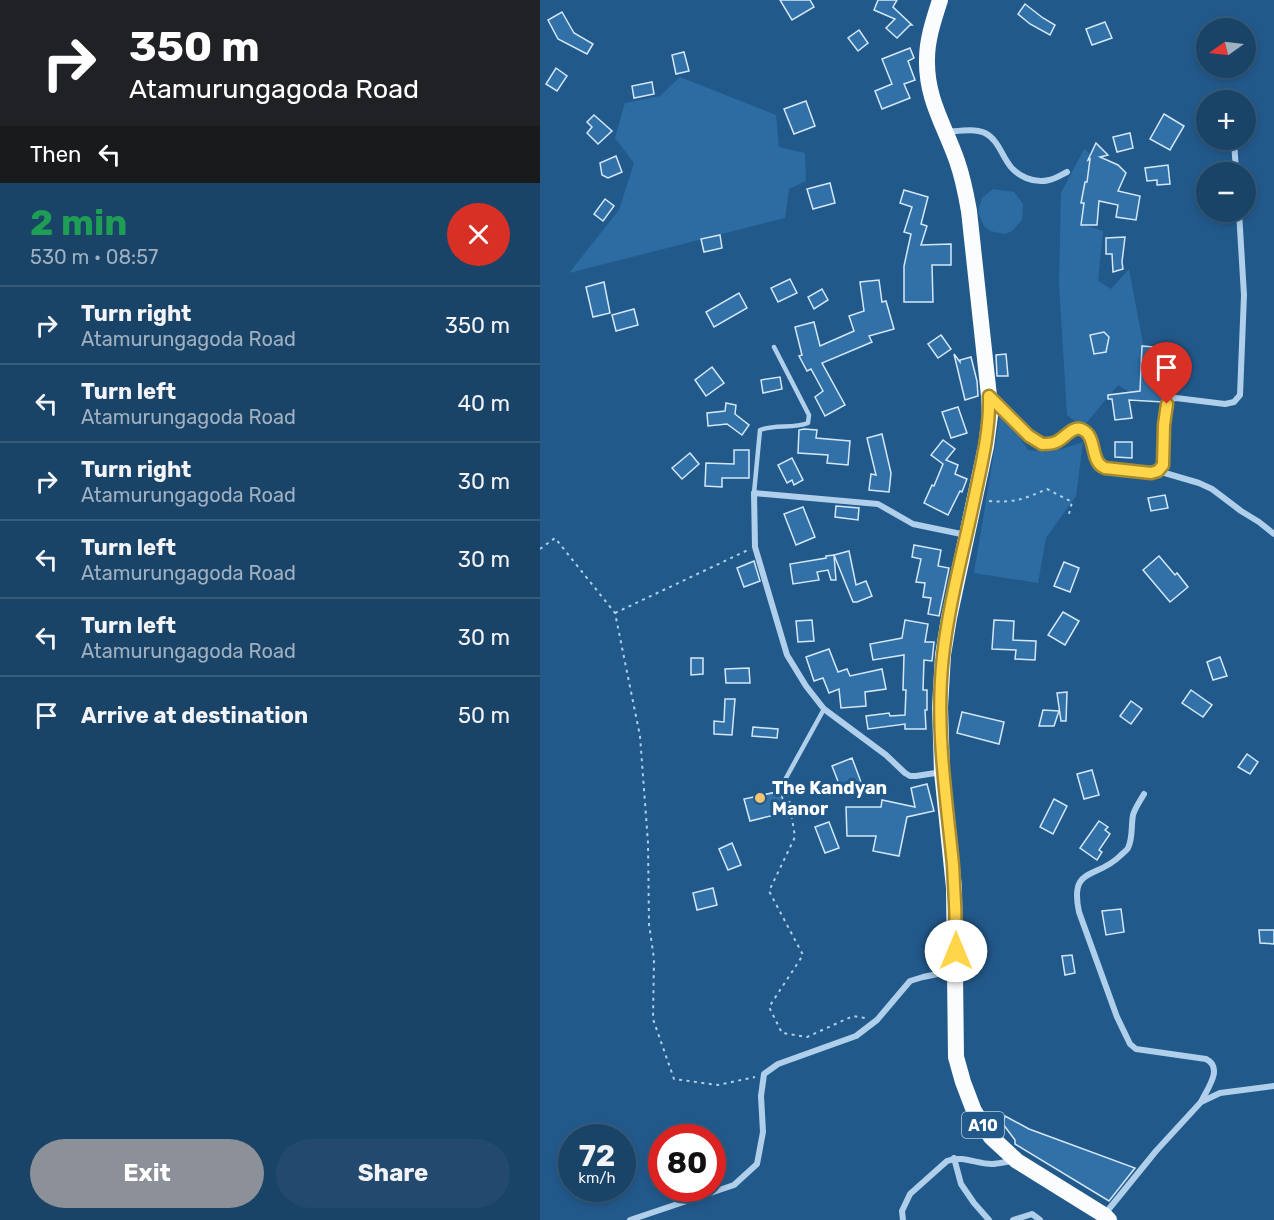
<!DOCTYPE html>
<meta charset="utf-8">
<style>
:root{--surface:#1a4368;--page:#234a6e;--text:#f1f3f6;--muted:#9fb0c0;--line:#385c7c;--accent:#8c9099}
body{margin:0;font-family:Rubik,sans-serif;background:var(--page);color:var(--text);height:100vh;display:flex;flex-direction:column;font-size:22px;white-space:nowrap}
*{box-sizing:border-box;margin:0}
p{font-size:20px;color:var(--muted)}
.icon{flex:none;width:33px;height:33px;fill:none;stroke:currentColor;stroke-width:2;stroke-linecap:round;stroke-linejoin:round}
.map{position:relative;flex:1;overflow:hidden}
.details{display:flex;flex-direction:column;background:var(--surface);width:540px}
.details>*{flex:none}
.hud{background:#202124;color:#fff;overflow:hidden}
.needle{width:39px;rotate:256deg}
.controls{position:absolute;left:656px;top:18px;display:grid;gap:12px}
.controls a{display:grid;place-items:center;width:60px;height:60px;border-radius:50%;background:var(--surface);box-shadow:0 3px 9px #0003,0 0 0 2px var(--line);font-size:30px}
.speed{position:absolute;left:18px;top:1124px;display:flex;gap:12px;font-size:30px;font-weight:700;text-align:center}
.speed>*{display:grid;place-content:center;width:78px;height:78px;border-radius:50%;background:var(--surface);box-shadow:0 3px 9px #0003,0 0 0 2px var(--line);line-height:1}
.speed small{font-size:15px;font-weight:400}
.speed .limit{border:9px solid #d22;background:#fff;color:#111}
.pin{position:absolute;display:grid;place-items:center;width:51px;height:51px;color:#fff;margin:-62px -26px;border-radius:50% 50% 50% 0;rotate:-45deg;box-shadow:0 0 6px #0007}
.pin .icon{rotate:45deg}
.me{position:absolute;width:66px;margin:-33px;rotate:0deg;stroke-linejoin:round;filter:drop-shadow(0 0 4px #0008)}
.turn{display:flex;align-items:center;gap:21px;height:126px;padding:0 30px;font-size:27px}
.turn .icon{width:78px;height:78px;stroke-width:2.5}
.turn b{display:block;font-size:42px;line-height:51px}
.then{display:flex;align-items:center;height:57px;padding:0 30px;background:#0003;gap:12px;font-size:22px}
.round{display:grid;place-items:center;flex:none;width:63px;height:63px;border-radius:32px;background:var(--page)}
.headline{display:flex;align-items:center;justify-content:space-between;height:102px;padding:0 30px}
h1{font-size:36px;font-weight:700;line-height:45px;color:#1e9e55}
.primary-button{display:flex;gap:12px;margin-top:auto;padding:12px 30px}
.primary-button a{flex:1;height:69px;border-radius:36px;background:var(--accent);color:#fff;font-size:24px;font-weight:700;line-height:69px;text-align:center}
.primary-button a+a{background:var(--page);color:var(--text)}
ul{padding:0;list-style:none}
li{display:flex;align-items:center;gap:18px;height:78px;padding:0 30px;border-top:2px solid var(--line)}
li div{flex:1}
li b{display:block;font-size:22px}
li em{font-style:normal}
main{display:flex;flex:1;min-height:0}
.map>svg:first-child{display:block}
.green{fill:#2c6ca3}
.building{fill:#3271a8;stroke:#d4e7f8;stroke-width:1.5}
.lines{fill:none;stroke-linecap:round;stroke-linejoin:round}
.path{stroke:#afcfeb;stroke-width:2;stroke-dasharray:3 4.5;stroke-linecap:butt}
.service{stroke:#afcfeb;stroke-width:4.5}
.minor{stroke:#afcfeb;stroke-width:6}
.trunk{stroke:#fafcfe;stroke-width:16}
.route-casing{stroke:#a68a30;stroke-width:15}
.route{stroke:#ffd54a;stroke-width:10}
.poi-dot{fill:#f7c471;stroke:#22598b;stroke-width:2}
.labels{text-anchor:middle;stroke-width:6;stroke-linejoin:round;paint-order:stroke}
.shield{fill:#22598b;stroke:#bdcddc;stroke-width:1.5}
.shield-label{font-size:16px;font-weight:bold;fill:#fff}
.poi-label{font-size:18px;font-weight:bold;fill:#fff;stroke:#22598b;text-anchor:start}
</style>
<main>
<section class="details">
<div class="hud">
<div class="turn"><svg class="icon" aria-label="right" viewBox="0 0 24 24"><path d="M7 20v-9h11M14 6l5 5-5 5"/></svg><div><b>350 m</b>Atamurungagoda Road</div></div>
<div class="then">Then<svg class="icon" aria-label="left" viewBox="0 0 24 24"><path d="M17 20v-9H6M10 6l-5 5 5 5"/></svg></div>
</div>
<div class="headline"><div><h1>2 min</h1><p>530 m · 08:57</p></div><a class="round" style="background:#d93025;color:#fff"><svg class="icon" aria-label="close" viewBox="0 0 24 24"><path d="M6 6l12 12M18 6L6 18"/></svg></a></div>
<ul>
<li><svg class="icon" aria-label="right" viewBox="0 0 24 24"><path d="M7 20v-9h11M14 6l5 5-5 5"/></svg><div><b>Turn right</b><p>Atamurungagoda Road</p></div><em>350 m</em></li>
<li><svg class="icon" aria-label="left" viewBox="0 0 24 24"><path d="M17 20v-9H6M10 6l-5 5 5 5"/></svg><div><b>Turn left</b><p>Atamurungagoda Road</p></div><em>40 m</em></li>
<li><svg class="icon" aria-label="right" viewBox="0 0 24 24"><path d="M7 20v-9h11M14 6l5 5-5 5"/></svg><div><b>Turn right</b><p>Atamurungagoda Road</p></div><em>30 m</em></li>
<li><svg class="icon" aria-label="left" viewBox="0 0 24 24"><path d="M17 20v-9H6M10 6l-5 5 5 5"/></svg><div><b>Turn left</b><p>Atamurungagoda Road</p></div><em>30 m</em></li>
<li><svg class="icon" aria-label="left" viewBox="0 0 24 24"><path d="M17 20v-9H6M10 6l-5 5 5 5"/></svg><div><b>Turn left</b><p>Atamurungagoda Road</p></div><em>30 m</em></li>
<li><svg class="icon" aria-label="arrive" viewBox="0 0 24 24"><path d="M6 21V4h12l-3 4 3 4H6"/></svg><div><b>Arrive at destination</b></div><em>50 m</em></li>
</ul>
<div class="primary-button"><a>Exit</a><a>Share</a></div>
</section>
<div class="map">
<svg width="734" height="1220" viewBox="0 0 734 1220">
<rect width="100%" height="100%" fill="#22598b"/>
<g class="green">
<polygon points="140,77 236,115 239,147 265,153 266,181 249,189 245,218 29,273 79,210 94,163 75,138 85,103 120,96"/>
<polygon points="544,149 550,154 541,224 563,231 558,281 571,289 589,269 607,365 605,401 578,385 543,427 527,415 519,284 521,193"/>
<polygon points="453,189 474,192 483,204 482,220 472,231 465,234 450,231 444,226 438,212 442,198"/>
<path d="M460 416 476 432 488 450C512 453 520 450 543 442L536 496 506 538 498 583 434 573Z"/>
</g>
<g class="building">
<polygon points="240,0 270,0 274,7 252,20"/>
<polygon points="338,0 357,0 353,7 372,25 370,25 357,38 346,28 355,19 334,10"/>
<polygon points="485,4 503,18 515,25 510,35 490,24 478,14"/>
<polygon points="22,12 34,33 53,44 47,54 18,39 8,20"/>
<polygon points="565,22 572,38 552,45 546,29"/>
<polygon points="319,30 328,43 318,51 308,38"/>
<polygon points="370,48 374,58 368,61 375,80 364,84 370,98 342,109 335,91 352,84 342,59"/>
<polygon points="144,52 149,71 136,74 132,55"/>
<polygon points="16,68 27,76 17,91 6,84"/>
<polygon points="112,82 114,94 94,98 92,86"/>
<polygon points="266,101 275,126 254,134 244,109"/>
<polygon points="624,114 644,126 630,150 610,139"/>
<polygon points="54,115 72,131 58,144 47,133 52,127 47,122"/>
<polygon points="590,133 593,148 577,152 573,137"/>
<polygon points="556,143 568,155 560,157 578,165 586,173 578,191 600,196 596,220 576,217 578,205 559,201 557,225 541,225 544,203 541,203 545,182 547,182 550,159 548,160"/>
<polygon points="76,156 82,172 68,178 62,175 60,163"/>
<polygon points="628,165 630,184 617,185 617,180 607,181 605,168"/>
<polygon points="290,183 295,203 273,209 267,189"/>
<polygon points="364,190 388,197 381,224 387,226 381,245 411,244 411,265 392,265 393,302 364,302 364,266 371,234 364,232 372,207 360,203"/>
<polygon points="65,199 74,206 63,221 54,214"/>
<polygon points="180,235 182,248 164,252 161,239"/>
<polygon points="585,237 582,262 583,269 573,272 572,254 566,254 566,238"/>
<polygon points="250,279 257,293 238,302 231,288"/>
<polygon points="339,280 342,302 346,301 354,329 329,336 332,342 282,363 305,405 285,416 275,397 283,391 271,369 267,371 259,356 262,355 255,327 274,322 280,346 314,331 309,316 324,311 320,282"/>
<polygon points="64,282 70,313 53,317 46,287"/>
<polygon points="282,289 288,300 274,309 268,297"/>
<polygon points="199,293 207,308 174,327 166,312"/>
<polygon points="94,309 98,325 76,331 72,315"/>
<polygon points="564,332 569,337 566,352 554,354 550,335"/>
<polygon points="401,335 411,349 398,358 388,344"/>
<polygon points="602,346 626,348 623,402 589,400 592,418 575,420 572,399 568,399 568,395 600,391"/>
<polygon points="414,354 420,362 420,360 431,357 437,381 438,396 425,400"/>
<polygon points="466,354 468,376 457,376 456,355"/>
<polygon points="172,367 184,383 166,396 155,380"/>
<polygon points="240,377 242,389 223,393 221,380"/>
<polygon points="186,403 196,405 195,414 209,425 202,435 187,424 168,426 167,413 185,411"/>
<polygon points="418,407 427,433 411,438 402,412"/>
<polygon points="264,429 277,430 276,438 310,441 308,465 287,463 288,455 258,453 259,430"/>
<polygon points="342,434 351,473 349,492 329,490 331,474 336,475 327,438"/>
<polygon points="403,440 415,449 406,460 418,465 415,474 427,479 422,492 420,491 408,515 384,503 392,485 394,486 403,464 391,455"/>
<polygon points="575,442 592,442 592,458 575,457"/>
<polygon points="194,450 209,450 209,478 182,478 182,487 165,486 166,463 194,464"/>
<polygon points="150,453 159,464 142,479 132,468"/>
<polygon points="252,458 263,480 254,485 252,480 247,483 238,465"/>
<polygon points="625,495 628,508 611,511 608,498"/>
<polygon points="296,506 319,508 318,520 295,517"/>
<polygon points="263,507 275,537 256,545 244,514"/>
<polygon points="374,545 401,550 398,566 409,568 399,616 388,614 391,598 383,597 385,583 376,582 381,559 372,557"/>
<polygon points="309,551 316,585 326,581 332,596 317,602 313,602 294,555"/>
<polygon points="294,555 296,580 291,580 288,570 277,572 279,580 253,584 250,564 286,558 286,556"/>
<polygon points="619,556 635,575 637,573 648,587 630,602 603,570"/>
<polygon points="214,561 220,581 204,587 197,568"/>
<polygon points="524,562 539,568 530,592 514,586"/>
<polygon points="523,612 539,621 525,645 508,635"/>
<polygon points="272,620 274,641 258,642 256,621"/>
<polygon points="365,620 388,624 385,642 394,642 392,661 384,660 383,690 387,690 387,710 385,710 386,729 365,729 365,724 328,729 326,716 349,713 350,716 365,715 366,690 363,690 364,655 333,660 330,644 362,638"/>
<polygon points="454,620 474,621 473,640 496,641 495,660 475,659 476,650 452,649"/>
<polygon points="289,649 298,672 307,669 310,676 342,669 346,689 325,692 326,706 301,708 299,689 289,693 283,678 274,681 266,657"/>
<polygon points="680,657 687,676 673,680 667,662"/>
<polygon points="151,658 163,658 163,674 151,675"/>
<polygon points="209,668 210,683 186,683 185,669"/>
<polygon points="651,690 672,705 663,717 642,703"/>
<polygon points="527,692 526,721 521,721 517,693"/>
<polygon points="185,699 195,699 192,735 174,734 174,721 184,722"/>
<polygon points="591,701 602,709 591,724 580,716"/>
<polygon points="503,710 519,711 514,726 499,726"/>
<polygon points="422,712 464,722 459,744 417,733"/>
<polygon points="213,727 238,729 237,738 212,736"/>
<polygon points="707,754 718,762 710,774 698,767"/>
<polygon points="312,758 321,782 301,789 292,766"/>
<polygon points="552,770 559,795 544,799 537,774"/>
<polygon points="387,784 394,811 367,817 359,856 333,851 336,836 307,836 306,807 341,807 342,800 375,807 371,788"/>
<polygon points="241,791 245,811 243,813 210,821 204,799"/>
<polygon points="514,799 527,806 513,834 500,827"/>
<polygon points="559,821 568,827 565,830 570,834 559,850 562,852 557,860 540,848"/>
<polygon points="289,822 299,848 285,853 275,827"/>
<polygon points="192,843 201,865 188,870 179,849"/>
<polygon points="173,888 177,905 157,910 153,893"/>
<polygon points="581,909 584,932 566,935 562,911"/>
<polygon points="719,930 734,930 734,944 720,943"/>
<polygon points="532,955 535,973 525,975 522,956"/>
<polygon points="465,1116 489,1129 595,1168 569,1201 475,1144 475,1140 463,1124"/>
</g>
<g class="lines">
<g class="path">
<path d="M449 501C475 503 484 499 507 489L532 502 528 518"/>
<polyline points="0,549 15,538 75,613 100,736 108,843 109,924 114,959 113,1019 134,1079 178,1085 215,1077"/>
<polyline points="75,613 208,550"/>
<polyline points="247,786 255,837 229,891 263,955 229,1007 242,1033 267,1037 313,1016 325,1018"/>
</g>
<g class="service">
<path d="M214 493 220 430C235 424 253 429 268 423L269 415 234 347"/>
<polyline points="246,778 284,709"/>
</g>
<g class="minor">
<path d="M407 132C419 131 434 128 445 133 457 139 461 153 468 163 476 176 494 184 509 180 515 179 521 175 527 172"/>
<polyline points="694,140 696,172"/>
<path d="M454 401C463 411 492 442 503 444 519 448 530 425 541 429 558 436 549 462 565 468L611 473 618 471 623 465C624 447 620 412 631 399L636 398 685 404 694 402 700 395 704 295 699 212"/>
<polyline points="618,471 659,483 672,489 701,511 719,522 734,534"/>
<polyline points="402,772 376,776 370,776 365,773 346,755 284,709 266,686 247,655 215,547 214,493 338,504 373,524 426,535"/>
<path d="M604 794C600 801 595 808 593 815 591 826 593 838 588 848 587 850 582 854 581 855 557 880 529 865 539 912L577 1017 590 1044 596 1049 666 1059C684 1068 667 1089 661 1102"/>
<polyline points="414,1158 421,1184 434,1203 449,1220"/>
<polyline points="564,1215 616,1151 661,1102 680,1093 734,1086"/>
<polyline points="90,1220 194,1185 217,1164 223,1132 221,1096 224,1074 238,1064 316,1036 337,1020 370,981 383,977 412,971"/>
<path d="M363 1220 362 1211 370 1194 407 1161C423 1155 436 1164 452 1164 458 1164 465 1162 472 1161"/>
<polyline points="473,1220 492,1214 500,1220"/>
</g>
<path class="trunk" d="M400 0C394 19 387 39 387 59 386 99 405 126 417 161 423 178 426 194 429 211L449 396 450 416 446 446 409 618 403 655 400 707 402 772 414 888 416 1057 423 1082 434 1111 451 1137 477 1161 564 1215 569 1220"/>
</g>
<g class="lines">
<defs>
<path id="route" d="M416 951C416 922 415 894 413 865 406 794 395 727 403 656 409 602 424 549 435 495 442 462 450 430 449 396L489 436 502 444C507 444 512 444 516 442 524 439 532 426 541 429 558 435 549 462 565 468L611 473 618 471 623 465 624 425 627 404"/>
</defs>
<use href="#route" class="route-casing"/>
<use href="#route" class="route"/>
</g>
<circle class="poi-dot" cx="220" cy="798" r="6"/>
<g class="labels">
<rect class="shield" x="422" y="1112" width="42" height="26" rx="4.5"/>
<g class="shield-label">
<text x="443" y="1131">A10</text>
</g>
<g class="poi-label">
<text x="232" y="794">The Kandyan<tspan x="232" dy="21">Manor</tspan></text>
</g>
</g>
</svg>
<div class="controls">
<a><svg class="needle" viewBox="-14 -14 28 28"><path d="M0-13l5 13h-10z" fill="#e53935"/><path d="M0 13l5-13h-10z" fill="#9fb0c0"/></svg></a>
<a>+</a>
<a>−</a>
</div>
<div class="speed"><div>72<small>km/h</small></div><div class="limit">80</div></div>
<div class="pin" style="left:627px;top:404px;background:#d93025"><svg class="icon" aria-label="arrive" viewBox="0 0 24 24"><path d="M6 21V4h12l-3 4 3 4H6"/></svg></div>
<svg class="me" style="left:416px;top:951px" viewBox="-20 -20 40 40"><circle r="19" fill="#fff"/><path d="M0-13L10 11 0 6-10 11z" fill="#ffd54a"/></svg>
</div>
</main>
